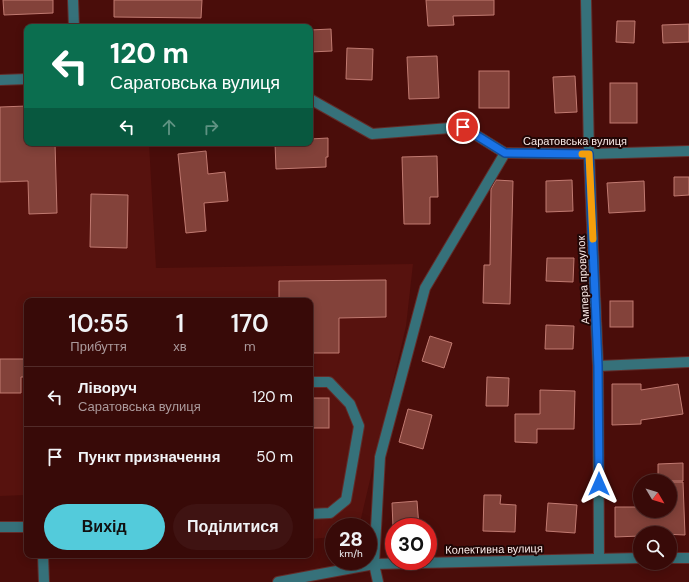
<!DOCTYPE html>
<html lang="uk">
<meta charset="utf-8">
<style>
:root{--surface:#380a08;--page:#3f1312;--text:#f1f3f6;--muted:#ab9a9c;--line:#522b29;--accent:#53cbdb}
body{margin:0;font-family:"DM Sans",sans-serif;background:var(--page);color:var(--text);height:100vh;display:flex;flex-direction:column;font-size:15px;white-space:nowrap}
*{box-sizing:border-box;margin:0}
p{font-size:13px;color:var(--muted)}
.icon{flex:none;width:22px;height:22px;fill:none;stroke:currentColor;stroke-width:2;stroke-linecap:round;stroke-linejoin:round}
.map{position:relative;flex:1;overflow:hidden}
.drawer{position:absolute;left:24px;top:298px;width:289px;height:260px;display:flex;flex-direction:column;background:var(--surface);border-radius:8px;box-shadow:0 2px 10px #0003,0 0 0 1px var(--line)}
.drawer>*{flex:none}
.top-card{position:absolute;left:24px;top:24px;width:289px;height:122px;border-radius:8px;box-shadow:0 2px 10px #0003,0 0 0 1px var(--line);background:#0b6e4f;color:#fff;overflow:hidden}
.needle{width:26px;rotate:128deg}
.fabs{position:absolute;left:633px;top:474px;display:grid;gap:8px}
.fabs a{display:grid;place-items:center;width:44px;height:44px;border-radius:50%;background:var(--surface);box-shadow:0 2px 10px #0003,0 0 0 1px var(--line);font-size:20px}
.speed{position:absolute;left:325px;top:518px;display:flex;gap:8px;font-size:20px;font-weight:700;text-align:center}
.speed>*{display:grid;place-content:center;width:52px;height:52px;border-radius:50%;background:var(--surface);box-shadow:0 2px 10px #0003,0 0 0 1px var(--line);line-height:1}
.speed small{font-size:10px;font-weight:400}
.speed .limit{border:6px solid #d22;background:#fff;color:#111}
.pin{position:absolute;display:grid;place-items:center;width:34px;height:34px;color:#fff;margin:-17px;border:2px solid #fff;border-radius:50%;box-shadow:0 1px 4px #0007}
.me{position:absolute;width:44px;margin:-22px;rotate:0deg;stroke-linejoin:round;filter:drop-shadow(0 0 3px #0008)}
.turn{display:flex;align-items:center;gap:14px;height:84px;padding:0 20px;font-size:18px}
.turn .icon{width:52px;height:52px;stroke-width:2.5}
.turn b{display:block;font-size:28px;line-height:34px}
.lanes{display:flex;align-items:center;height:38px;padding:0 20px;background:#0003;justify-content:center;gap:20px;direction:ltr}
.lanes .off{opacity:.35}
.eta{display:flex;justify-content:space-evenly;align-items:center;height:68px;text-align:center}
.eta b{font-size:24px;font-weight:600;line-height:28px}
.button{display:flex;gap:8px;margin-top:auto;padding:8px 20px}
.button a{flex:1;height:46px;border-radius:24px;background:var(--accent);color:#111;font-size:16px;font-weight:600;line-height:46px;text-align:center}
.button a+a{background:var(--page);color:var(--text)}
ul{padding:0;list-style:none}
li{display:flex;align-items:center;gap:12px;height:60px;padding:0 20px;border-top:1px solid var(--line)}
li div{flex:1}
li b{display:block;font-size:15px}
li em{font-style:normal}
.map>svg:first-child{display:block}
.built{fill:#57120e}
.building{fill:#83423a;stroke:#c17a71}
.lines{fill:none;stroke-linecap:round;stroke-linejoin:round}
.minor-casing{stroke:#632c29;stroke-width:12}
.minor{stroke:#36717a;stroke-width:10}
.route-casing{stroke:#114b97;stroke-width:10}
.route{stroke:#1a73e8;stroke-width:7}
.slow{stroke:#f59e0b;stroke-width:7}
.labels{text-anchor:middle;stroke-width:4;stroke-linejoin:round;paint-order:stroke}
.street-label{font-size:11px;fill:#faeae7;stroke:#200605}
</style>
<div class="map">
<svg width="689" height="582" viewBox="0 0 689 582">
<rect width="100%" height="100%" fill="#4a0d0a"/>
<g class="built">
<polygon points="27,106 27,143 149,143 156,268 413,264 406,326 359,527 334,527 334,537 310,539 310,301 27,301 27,495 0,496 0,107"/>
<polygon points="66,555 116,555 66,559"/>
</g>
<g class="building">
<polygon points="3,0 53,0 53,13 4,15"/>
<polygon points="114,0 202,0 201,18 114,17"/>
<polygon points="426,0 494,0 494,15 453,16 454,25 428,26"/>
<polygon points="617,21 635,21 634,43 616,42"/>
<polygon points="689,24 689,42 663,43 662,25"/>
<polygon points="331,29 332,51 310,52 310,30"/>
<polygon points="347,48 373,49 372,80 346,79"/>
<polygon points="437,56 439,98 409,99 407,57"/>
<rect x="479" y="71" width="30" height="37"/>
<polygon points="575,76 577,112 555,113 553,77"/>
<rect x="610" y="83" width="27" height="40"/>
<polygon points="27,106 27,143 55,143 57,213 29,214 28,181 0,182 0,107"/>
<polygon points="328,138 328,157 326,157 326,167 276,169 275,143 310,143 310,139"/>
<polygon points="206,151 208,174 225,172 228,201 204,203 206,231 186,233 178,154"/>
<polygon points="437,156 438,197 430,197 430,224 404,224 402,157"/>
<polygon points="674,177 689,177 689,195 674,196"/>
<polygon points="496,180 513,181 510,304 483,303 484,265 490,265 491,189"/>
<polygon points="572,180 573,211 546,212 546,181"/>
<polygon points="644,181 645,211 609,213 607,183"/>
<polygon points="91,194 128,195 127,248 90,247"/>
<polygon points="547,258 574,258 573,282 546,281"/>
<polygon points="386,280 386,317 339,318 339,353 310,353 310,301 279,301 279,281"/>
<rect x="610" y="301" width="23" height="26"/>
<polygon points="546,325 574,326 573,349 545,349"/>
<polygon points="430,336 452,343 444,368 422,361"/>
<polygon points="0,359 27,359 27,377 21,377 21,393 0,393"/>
<polygon points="487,377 509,378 508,406 486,406"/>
<polygon points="612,384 641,384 641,390 678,384 683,414 641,420 641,424 612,425"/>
<polygon points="540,390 575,391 574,429 537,429 537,443 515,442 515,414 540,414"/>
<rect x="310" y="398" width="19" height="30"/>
<polygon points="408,409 432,415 423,449 399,442"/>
<polygon points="683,463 683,481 658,481 658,464"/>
<polygon points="670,482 683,482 685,535 640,533 640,536 615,537 615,507 640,507 640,511 670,511"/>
<polygon points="484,495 501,495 500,504 516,505 515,532 483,531"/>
<polygon points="417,501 419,527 393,527 392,503"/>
<polygon points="548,503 577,505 575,533 546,531"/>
</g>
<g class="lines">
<defs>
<g id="minor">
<polyline points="73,0 74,27"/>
<polyline points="586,0 589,154 598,366 599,558"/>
<polyline points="0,80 27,79"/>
<polyline points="310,99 372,134 463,127 505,153 589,154 689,151"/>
<polyline points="598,366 689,362"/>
<polyline points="310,382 329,382 350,404 359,426 346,500 330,513 310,514"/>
<polyline points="0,527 27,527"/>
<polyline points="43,555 44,582"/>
<polyline points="670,558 689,558"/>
<polyline points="278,582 374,564 640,558"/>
<polyline points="378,582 374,564 380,457 425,288 505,153"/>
</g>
</defs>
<use href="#minor" class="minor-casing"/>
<use href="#minor" class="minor"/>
</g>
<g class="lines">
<defs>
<polyline id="route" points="463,127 505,153 589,154 598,366 599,484"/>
</defs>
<use href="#route" class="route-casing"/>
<use href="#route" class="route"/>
<polyline class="slow" points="582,154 589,154 593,239"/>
</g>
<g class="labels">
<g class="street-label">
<text x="575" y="145">Саратовська вулиця</text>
<text transform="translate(583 280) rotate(-93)" y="4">Ампера провулок</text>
<text transform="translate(494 549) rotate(-1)" y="4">Колективна вулиця</text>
</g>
</g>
</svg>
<div class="fabs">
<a><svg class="needle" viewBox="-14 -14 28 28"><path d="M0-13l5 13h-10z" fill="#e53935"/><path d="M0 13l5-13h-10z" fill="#ab9a9c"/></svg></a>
<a><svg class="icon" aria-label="search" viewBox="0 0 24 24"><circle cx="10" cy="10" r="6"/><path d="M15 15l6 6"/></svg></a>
</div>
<div class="speed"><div>28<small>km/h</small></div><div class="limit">30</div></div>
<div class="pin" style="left:463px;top:127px;background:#d93025"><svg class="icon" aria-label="arrive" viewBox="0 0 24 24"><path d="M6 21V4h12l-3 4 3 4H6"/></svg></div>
<svg class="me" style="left:599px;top:484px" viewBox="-20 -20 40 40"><path d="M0-17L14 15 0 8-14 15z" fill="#1a73e8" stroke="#fff" stroke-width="4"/></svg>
<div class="top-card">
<div class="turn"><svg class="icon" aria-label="left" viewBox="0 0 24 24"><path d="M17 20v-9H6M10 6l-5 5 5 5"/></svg><div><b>120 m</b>Саратовська вулиця</div></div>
<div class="lanes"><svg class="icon" aria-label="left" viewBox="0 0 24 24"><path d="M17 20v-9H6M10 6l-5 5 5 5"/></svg><svg class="icon off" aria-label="ahead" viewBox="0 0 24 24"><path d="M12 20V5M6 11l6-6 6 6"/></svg><svg class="icon off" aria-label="right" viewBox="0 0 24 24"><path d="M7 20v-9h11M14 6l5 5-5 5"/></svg></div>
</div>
<section class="drawer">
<div class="eta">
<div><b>10:55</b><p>Прибуття</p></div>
<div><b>1</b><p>хв</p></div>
<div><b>170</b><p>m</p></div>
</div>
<ul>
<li><svg class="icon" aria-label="left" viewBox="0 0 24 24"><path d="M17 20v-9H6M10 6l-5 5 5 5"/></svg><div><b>Ліворуч</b><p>Саратовська вулиця</p></div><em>120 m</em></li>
<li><svg class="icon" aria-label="arrive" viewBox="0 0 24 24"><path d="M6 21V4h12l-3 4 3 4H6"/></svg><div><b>Пункт призначення</b></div><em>50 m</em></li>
</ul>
<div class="button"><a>Вихід</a><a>Поділитися</a></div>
</section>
</div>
